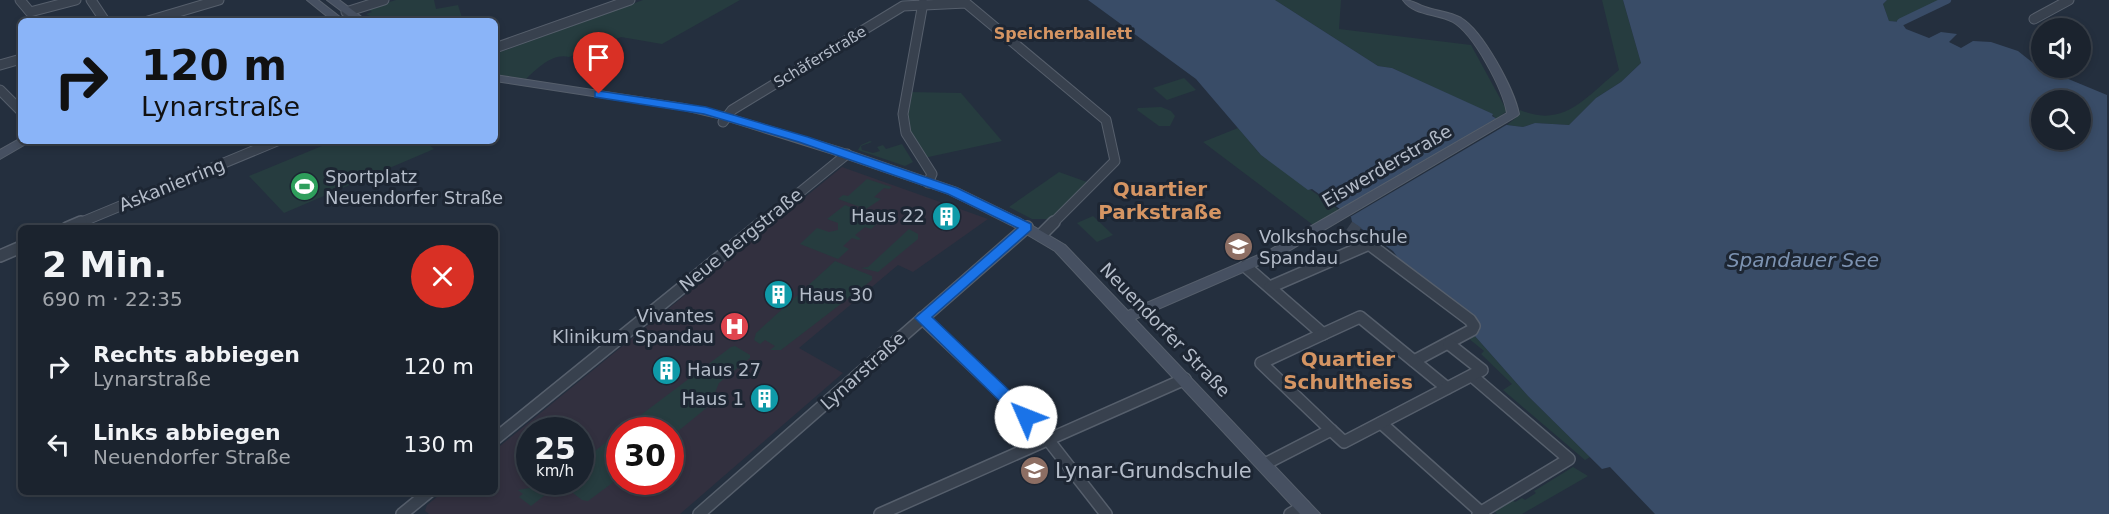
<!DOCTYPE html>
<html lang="de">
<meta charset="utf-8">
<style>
:root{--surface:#1b232e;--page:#282f3a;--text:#f1f3f6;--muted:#a0a4aa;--line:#39404a}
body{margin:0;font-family:"DejaVu Sans",sans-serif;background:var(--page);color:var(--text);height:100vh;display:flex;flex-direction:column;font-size:22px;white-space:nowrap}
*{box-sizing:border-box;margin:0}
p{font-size:20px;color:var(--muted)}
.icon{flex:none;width:33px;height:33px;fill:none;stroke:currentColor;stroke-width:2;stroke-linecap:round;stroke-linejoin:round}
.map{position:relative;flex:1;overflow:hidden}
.sheet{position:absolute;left:18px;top:225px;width:480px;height:270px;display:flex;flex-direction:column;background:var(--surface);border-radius:9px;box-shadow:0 3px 9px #0003,0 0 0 2px var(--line)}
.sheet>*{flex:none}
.guide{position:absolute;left:18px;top:18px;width:480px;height:126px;border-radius:9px;box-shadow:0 3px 9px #0003,0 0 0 2px var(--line);background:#8ab4f8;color:#111;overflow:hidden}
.tools{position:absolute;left:2031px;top:18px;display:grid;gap:12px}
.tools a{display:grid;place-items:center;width:60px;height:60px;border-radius:50%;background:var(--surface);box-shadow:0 3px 9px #0003,0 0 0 2px var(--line);font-size:30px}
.speed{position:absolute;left:516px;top:417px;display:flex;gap:12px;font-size:30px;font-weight:700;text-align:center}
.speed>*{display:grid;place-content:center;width:78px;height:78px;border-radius:50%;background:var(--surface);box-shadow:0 3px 9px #0003,0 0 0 2px var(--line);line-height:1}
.speed small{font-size:15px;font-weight:400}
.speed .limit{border:9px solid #d22;background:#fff;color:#111}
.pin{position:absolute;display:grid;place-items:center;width:51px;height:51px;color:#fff;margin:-62px -26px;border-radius:50% 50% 50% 0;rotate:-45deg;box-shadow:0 0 6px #0007}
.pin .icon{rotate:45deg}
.me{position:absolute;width:66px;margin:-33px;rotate:314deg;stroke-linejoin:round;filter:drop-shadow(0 0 4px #0008)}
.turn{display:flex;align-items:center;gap:21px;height:126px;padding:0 24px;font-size:27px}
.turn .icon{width:78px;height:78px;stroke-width:2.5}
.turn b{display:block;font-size:42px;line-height:51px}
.round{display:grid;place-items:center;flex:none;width:63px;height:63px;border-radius:32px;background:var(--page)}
.head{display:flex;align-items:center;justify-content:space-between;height:102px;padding:0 24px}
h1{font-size:36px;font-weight:800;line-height:45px}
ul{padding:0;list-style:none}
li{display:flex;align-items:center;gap:18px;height:78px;padding:0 24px}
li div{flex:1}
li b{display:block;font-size:22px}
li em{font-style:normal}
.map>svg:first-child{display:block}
.medical{fill:#32303f;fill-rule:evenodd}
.green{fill:#263c3f}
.water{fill:#394c67;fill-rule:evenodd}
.pier{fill:#242f3e}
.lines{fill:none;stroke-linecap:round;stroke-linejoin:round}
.canal{stroke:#394c67;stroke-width:8}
.street-tunnel{stroke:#3a4453;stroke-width:11;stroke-dasharray:11 6;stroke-linecap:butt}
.street-far1-casing{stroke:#565f6c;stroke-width:11}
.street-casing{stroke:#565f6c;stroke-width:14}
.secondary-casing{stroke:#565f6c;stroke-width:2}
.street-far1{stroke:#38414e;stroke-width:9}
.street{stroke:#38414e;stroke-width:11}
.secondary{fill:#465061;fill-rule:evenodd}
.route{fill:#1a73e8;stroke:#114b97;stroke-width:1.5}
.labels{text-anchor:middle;stroke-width:6;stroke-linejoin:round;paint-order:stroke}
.far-street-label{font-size:15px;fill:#b4bcc9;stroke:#1d2633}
.far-neighbourhood-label{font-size:16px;font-weight:bold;fill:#d59563;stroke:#1d2633}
.street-label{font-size:18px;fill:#b4bcc9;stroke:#1d2633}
.poi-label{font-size:18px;fill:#b4bcc9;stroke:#1d2633;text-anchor:start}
.neighbourhood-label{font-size:20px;font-weight:bold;fill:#d59563;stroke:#1d2633}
.water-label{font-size:20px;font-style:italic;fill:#7c92b1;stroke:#1d2633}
.near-poi-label{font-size:21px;fill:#b4bcc9;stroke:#1d2633;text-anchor:start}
</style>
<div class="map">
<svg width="2109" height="514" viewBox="0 0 2109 514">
<rect width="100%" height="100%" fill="#242f3e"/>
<path class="medical" d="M842 167 988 219 913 272 898 265 799 348 843 373 680 514H429L425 511 427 505 443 492H495V450ZM530 430H580V482H530ZM620 430H670V482H620Z"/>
<g class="green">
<polygon points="396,0 434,0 436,9 458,5 463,21 380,21 366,14 372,12 367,9"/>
<path d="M643 0H740L662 44 621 37 569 57C552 53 537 69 526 79L495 74V54Z"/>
<polygon points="1275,0 1341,0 1339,29 1471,45 1507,111 1496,119 1492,114 1392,68 1378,66"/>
<path d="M1602 0H1623L1641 63 1621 82 1596 98 1569 125 1535 123 1523 127 1507 125 1518 116 1520 110C1564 129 1587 96 1619 70Z"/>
<polygon points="1887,0 1947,0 1901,22 1889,21 1883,4"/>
<polygon points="1184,78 1196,90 1167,100 1153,88"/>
<path d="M909 92 961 93 1002 141 924 158C909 133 903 122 909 92Z"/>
<polygon points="1161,107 1171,111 1175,116 1170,126 1159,126 1137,110 1138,108"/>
<polygon points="1238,128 1261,155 1339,210 1313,225 1203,142"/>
<polygon points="334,141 425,141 434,149 284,213 249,176"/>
<polygon points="870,141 872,142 861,146 862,150 873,153 880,151 877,147 883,145 886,149 902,144 913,162 905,166 858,150 861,145"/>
<polygon points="1059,172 1087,182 1050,219 1032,219 1009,207"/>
<polygon points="867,179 892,187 889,189 884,188 874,197 881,199 866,209 838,199 843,195 848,196"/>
<polygon points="845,205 877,218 879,222 871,229 865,227 855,235 861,239 858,240 852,238 843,246 849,249 838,259 800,244 817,228 829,232 838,230 838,223 827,219"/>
<polygon points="1093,216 1113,235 1097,242 1077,223"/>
<polygon points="909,229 918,234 918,239 878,272 861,268 868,267"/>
<polygon points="835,261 872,276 872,280 781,350 770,350 775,346 765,340 760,344 754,340 756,333"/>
<polygon points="1474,335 1528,396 1590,457 1585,460 1503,390 1512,384 1481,354 1484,351 1468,338"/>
<polygon points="735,346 750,355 750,358 719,383 710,405 671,437 670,430 621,430 731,347"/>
<polygon points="619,432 619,478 588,501 582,500 560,483 580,482 581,462"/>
<polygon points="1573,467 1588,476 1522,514 1497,514 1494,511 1512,500 1515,502 1522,498 1525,500 1536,493 1534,491"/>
<polygon points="551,484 549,492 531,506 519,497 523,494 518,490"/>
</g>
<path class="water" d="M1088 0H1275L1378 66 1392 68 1493 114 1492 116 1507 125 1523 127 1535 123 1569 125 1596 98 1621 82 1641 63 1623 0H1887L1883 4 1889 21 1901 22 1906 29 1929 38 1941 32 1957 34 1949 42 1961 48 1973 41 1991 42 2018 51 2037 66 2107 95 2109 514H1655L1610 467 1602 469 1528 396 1474 335 1480 330 1474 318 1398 258 1393 251 1352 222 1351 217 1312 189 1308 190 1261 155 1196 79ZM2042 100H2080V140H2042Z"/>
<polygon class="pier" points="1497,118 1508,124 1350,217 1340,211"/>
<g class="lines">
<polyline class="canal" points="1901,22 1947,0"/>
<polyline class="street-tunnel" points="1349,226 1368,239"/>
<defs>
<g id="street-far1">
<polyline points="20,0 30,12 76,0"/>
<polyline points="91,0 105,21"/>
<polyline points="923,3 903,114 906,133 932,174 928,183"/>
<polyline points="346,12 384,0"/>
<polyline points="2034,19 2069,0"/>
<polyline points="148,21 219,0"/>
<polyline points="495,48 630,0"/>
<polyline points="0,65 21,59"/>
<polyline points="0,90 21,111"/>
<polyline points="723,122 732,110 903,6 966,3 1106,120 1115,161 1052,224"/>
<polyline points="77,224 277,141"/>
<polyline points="761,224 847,154"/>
</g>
<g id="street">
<polyline points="67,228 81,222"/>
<polyline points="1041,235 1054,222"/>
<polyline points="1368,239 1372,242 1369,244 1470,320 1474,326 1472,330 1414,361"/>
<polyline points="0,256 21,247"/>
<polyline points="1245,266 1323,334 1360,317 1447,388"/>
<polyline points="1270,287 1369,244"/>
<polyline points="922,318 1042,432 1106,514"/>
<polyline points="1472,376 1569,459 1478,514"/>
<polyline points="1381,423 1483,514"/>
<polyline points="1331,430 1344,442 1482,370 1449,344"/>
<polyline points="495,439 763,222"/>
<polyline points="1265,464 1331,430 1261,363 1323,334"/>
<polyline points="402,514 429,492"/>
<polyline points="699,514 1027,227"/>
<polyline points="880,514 1185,379"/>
<polyline points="1290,514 1304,506"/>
</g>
<g id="secondary">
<polygon points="307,0 318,0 345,21 333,21"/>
<polygon points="327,0 339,0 367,21 355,21"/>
<path d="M1403 0C1413 0 1416 4 1425 7 1436 11 1450 12 1461 18 1483 31 1514 89 1519 114L1517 116 1280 256 1135 319 1320 514H1300L1055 251 1011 225 949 194 833 154 722 119 684 110 495 81V75L684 104 725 113 841 148 957 188 1021 219 1065 245 1128 311 1270 250 1507 113C1503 89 1474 34 1453 22 1437 13 1414 16 1403 0Z"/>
<polygon points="21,138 21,141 31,141 0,159 0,150"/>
</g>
</defs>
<use href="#street-far1" class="street-far1-casing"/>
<use href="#street" class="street-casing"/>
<use href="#secondary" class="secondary-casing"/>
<use href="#street-far1" class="street-far1"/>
<use href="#street" class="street"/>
<use href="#secondary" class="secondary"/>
</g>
<polygon class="route" points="599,91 706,107 808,137 957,188 1031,224 1031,230 932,317 1032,412 1034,417 1032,421 1020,421 915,318 1018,228 948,194 799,142 704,114 595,97 595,92"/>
<defs>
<symbol id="stadium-disc" viewBox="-11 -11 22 22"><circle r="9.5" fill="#2e9e5b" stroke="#1d2633"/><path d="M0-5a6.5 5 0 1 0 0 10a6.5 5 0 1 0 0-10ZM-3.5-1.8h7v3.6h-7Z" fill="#fff"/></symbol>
<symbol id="building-disc" viewBox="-11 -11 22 22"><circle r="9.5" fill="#0f9aa8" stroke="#1d2633"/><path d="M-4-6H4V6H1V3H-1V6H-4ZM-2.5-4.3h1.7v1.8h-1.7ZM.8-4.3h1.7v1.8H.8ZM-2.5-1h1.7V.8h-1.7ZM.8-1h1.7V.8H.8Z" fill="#fff"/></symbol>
<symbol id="university-disc" viewBox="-11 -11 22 22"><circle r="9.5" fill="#8d6e63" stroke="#1d2633"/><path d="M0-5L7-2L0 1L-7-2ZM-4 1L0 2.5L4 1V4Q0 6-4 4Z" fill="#fff"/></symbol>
<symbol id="hospital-disc" viewBox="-11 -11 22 22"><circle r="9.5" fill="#e0444e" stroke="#1d2633"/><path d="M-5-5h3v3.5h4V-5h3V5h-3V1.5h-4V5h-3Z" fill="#fff"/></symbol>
<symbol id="school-disc" viewBox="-11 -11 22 22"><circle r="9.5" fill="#8d6e63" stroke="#1d2633"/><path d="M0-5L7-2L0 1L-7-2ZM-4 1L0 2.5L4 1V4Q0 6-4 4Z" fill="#fff"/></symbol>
</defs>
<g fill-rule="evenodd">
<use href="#stadium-disc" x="288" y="170" width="33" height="33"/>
<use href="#building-disc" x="930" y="200" width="33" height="33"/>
<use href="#university-disc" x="1222" y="230" width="33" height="33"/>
<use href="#building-disc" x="762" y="278" width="33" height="33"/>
<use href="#hospital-disc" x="718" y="310" width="33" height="33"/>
<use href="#building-disc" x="650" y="354" width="33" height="33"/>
<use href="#building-disc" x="748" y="382" width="33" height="33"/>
<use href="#school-disc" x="1018" y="454" width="33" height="33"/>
</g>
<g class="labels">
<g class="far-street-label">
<text transform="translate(820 57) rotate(-31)" y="5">Schäferstraße</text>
</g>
<g class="far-neighbourhood-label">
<text x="1063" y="39">Speicherballett</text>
</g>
<g class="street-label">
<text transform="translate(1387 166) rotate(-30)" y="6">Eiswerderstraße</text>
<text transform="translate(172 185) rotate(-22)" y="6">Askanierring</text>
<text transform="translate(741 240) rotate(-39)" y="6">Neue Bergstraße</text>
<text transform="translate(1165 330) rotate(46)" y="6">Neuendorfer Straße</text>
<text transform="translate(863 371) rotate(-42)" y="6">Lynarstraße</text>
</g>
<g class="poi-label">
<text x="325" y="183">Sportplatz<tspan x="325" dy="21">Neuendorfer Straße</tspan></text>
<text x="925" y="222" text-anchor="end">Haus 22</text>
<text x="1259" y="243">Volkshochschule<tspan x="1259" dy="21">Spandau</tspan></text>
<text x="799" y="301">Haus 30</text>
<text x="714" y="322" text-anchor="end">Vivantes<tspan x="714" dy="21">Klinikum Spandau</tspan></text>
<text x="687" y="376">Haus 27</text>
<text x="744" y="405" text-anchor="end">Haus 1</text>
</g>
<g class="neighbourhood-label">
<text x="1160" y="196">Quartier<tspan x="1160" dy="23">Parkstraße</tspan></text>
<text x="1348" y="366">Quartier<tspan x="1348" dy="23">Schultheiss</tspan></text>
</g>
<g class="water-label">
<text x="1803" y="267">Spandauer See</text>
</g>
<g class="near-poi-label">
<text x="1055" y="478">Lynar-Grundschule</text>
</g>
</g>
</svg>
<div class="tools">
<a><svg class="icon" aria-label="sound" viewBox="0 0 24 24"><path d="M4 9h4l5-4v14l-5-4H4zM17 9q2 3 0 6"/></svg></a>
<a><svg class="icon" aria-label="search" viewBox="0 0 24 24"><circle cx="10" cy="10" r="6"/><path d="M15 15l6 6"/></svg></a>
</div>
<div class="speed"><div>25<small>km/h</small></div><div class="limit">30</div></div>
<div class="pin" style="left:599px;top:94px;background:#d93025"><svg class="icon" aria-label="arrive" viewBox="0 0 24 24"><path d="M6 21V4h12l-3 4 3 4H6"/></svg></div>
<svg class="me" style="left:1026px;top:417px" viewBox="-20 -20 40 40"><circle r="19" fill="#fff"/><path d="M0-13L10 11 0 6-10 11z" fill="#1a73e8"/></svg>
<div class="guide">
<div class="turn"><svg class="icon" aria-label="right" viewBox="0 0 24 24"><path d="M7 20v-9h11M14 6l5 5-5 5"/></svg><div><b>120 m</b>Lynarstraße</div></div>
</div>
<section class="sheet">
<div class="head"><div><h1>2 Min.</h1><p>690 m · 22:35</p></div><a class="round" style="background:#d93025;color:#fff"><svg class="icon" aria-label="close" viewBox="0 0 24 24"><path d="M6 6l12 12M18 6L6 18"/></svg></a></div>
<ul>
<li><svg class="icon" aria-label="right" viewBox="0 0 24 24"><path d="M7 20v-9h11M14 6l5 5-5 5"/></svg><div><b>Rechts abbiegen</b><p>Lynarstraße</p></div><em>120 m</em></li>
<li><svg class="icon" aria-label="left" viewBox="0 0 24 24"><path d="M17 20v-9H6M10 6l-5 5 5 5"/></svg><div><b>Links abbiegen</b><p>Neuendorfer Straße</p></div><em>130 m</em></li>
</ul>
</section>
</div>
